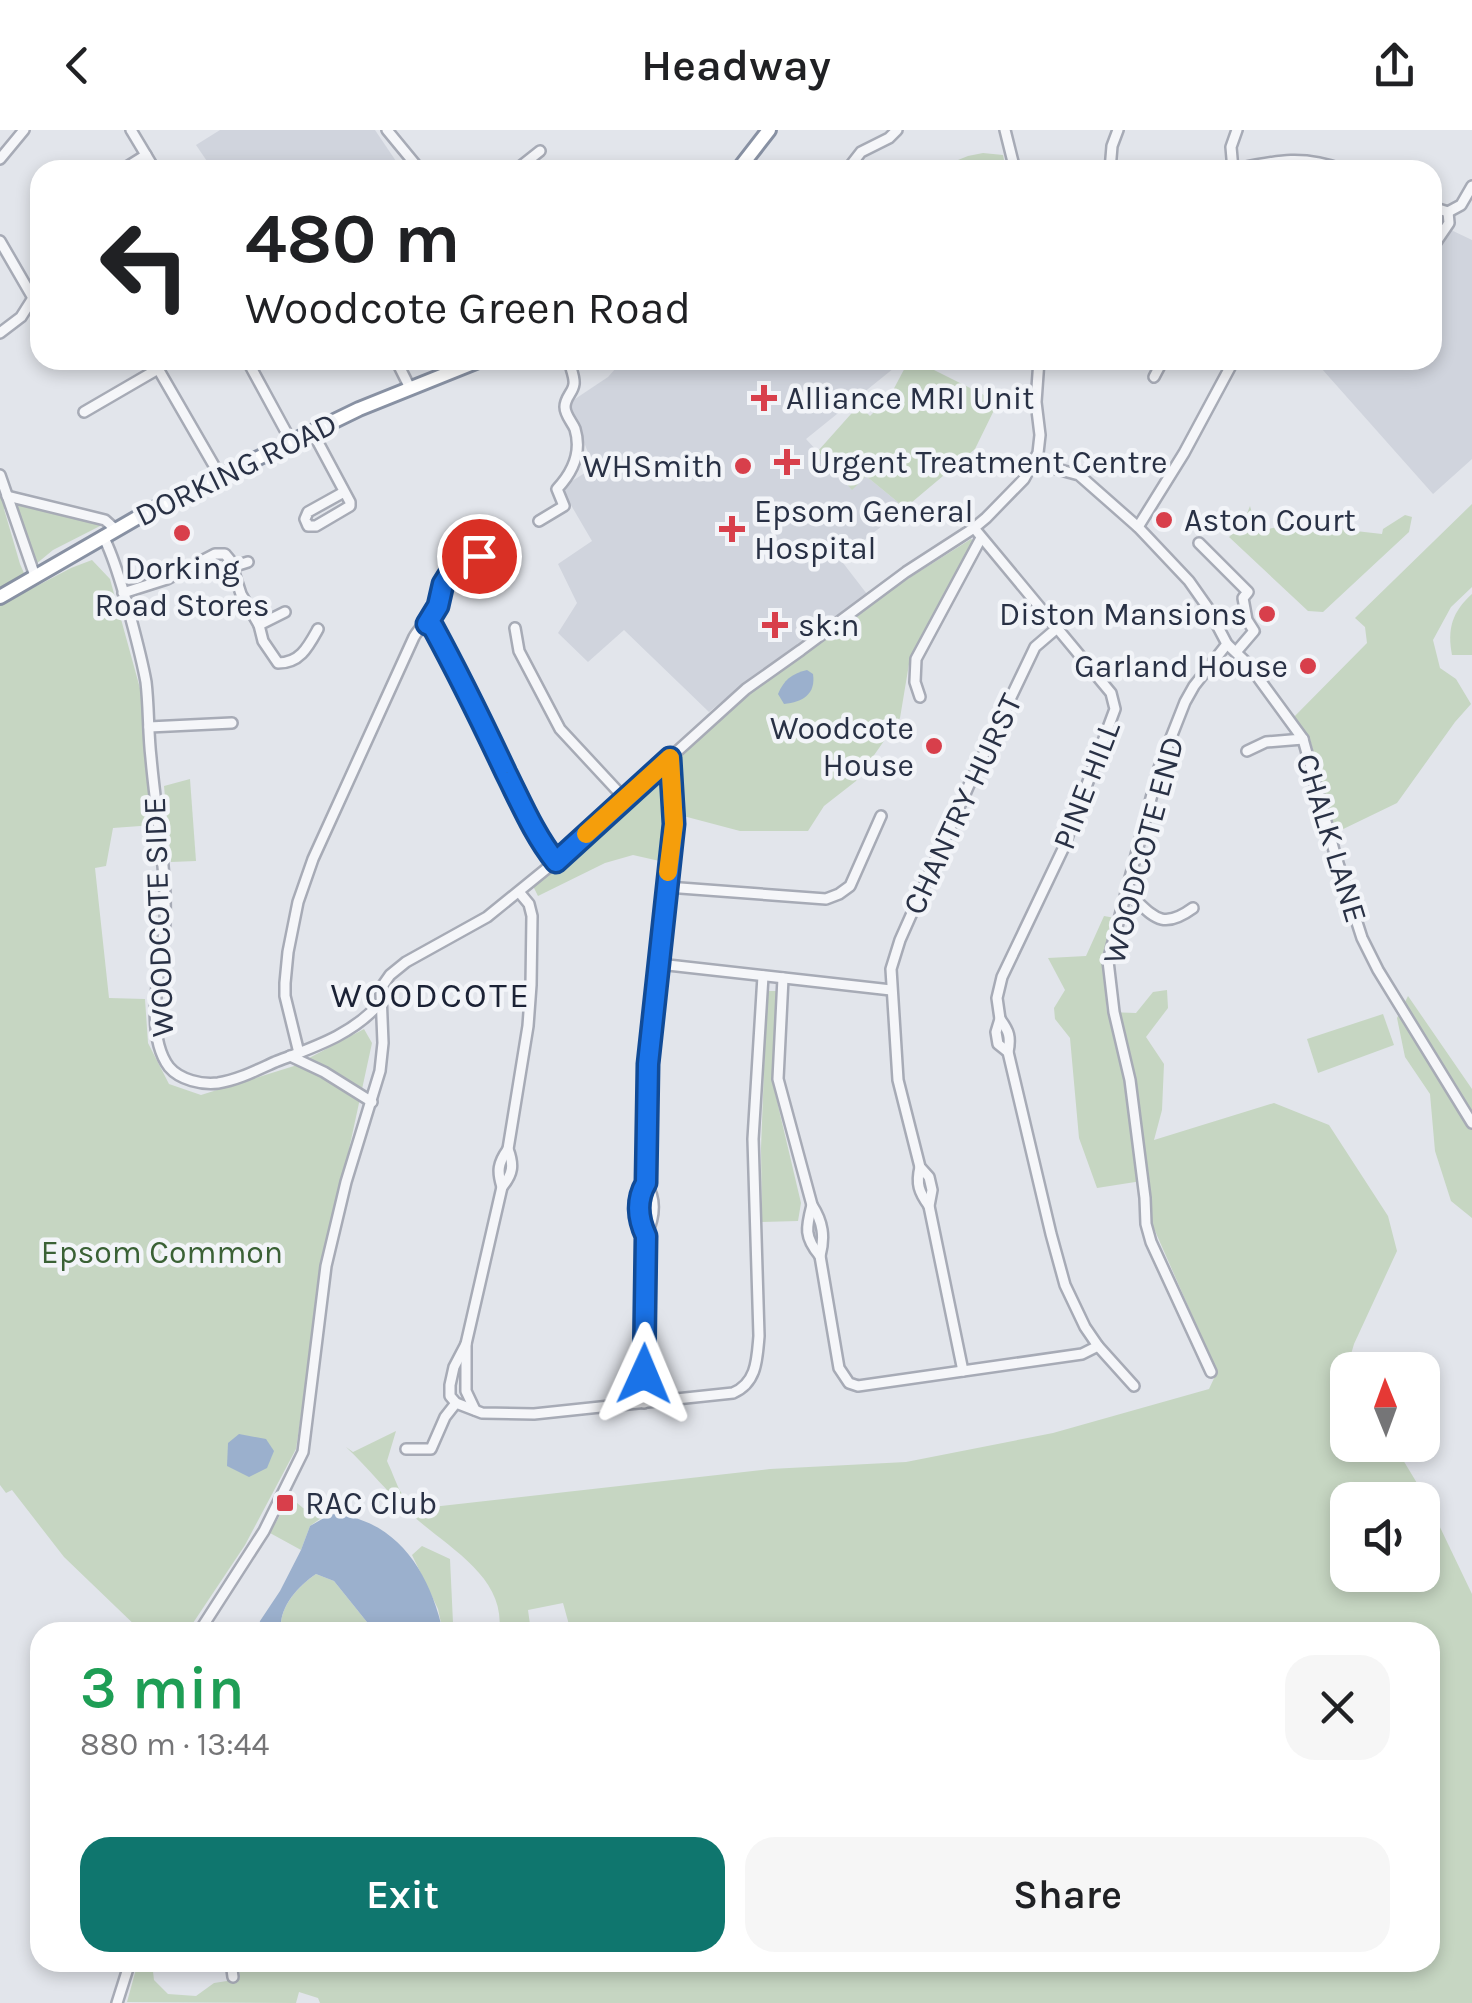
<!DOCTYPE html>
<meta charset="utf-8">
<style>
:root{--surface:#fff;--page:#f6f6f6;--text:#202124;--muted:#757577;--accent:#0f766e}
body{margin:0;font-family:Karla,sans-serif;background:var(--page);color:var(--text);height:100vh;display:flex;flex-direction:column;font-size:38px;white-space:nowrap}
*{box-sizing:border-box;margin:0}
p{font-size:32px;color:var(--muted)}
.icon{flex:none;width:55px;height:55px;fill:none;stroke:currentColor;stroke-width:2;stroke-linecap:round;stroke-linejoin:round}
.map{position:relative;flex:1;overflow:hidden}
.drawer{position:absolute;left:30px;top:1492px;width:1410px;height:350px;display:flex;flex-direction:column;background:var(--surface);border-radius:30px;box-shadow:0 5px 15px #0003}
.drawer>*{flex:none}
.guide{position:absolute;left:30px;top:30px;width:1412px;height:210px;border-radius:30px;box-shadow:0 5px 15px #0003;background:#fff;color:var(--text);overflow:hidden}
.needle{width:65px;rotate:359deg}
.tools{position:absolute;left:1330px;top:1222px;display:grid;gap:20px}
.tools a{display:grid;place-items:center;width:110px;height:110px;border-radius:20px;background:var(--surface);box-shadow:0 5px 15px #0003;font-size:50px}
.pin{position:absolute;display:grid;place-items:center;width:85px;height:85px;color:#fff;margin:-42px;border:5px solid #fff;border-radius:50%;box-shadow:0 2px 10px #0007}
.me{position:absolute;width:110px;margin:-55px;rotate:1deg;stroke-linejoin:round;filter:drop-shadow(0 0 8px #0008)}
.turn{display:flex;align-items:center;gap:35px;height:210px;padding:0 50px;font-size:45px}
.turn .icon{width:130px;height:130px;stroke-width:2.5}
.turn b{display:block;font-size:70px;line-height:85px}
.round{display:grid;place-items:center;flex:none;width:105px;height:105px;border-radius:30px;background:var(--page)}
.overview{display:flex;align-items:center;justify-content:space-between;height:170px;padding:0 50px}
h1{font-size:60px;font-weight:600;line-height:75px;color:#1e9e55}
.button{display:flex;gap:20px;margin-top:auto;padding:20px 50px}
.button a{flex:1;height:115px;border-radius:30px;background:var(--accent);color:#fff;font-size:40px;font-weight:600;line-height:115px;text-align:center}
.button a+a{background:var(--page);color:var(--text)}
header{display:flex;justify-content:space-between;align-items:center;height:130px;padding:0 50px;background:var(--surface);font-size:45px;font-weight:600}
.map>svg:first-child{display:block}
.built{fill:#d0d4dd}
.green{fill:#c6d6c2;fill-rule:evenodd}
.water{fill:#9bb0cd}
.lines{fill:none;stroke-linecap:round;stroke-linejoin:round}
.minor-casing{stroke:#a7abb6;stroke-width:14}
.highway-casing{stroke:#8891a3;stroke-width:18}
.minor{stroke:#f5f6f9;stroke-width:9}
.highway{stroke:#fff;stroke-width:12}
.route-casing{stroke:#114b97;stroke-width:25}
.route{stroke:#1a73e8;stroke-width:18}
.slow{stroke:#f59e0b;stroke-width:18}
.poi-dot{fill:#d83f4b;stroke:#f2f4f8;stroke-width:4}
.labels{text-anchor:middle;stroke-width:9;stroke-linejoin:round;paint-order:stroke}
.poi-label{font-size:32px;fill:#293145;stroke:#f2f4f8;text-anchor:start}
.street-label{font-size:32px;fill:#293145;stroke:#f2f4f8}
.park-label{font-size:32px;fill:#3a6135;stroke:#f2f4f8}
.neighbourhood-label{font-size:35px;letter-spacing:2.5px;fill:#1b2235;stroke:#f2f4f8}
</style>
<header><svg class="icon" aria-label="back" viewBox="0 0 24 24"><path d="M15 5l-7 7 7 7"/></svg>Headway<svg class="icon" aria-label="share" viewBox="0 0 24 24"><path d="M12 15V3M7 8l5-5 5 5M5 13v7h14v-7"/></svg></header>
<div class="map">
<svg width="1472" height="1873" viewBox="0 0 1472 1873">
<rect width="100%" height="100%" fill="#e2e5eb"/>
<g class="built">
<polygon points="220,0 375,0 402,40 213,40 196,15"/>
<polygon points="1451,100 1472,110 1472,329 1433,364 1314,230 1432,230 1433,124"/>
<polygon points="623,230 904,230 806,309 852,359 866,346 905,378 840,429 867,464 817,503 753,546 709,582 624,500 588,532 558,503 577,473 558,434 592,411 561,358 591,339 592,333 569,273 608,247"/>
</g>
<g class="green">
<polygon points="983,23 1003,25 1006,40 933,40 968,26"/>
<polygon points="909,230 914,230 998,272 975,319 905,378 866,346 852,360 818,321 859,275 870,286 890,266"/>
<polygon points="0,353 8,377 4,379 20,434 31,459 71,438 92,430 110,449 141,562 154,695 113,698 106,736 95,738 109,868 145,869 148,913 169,954 201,965 294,936 364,899 372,913 322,1144 296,1319 245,1415 187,1502 142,1502 64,1427 12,1360 6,1363 0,1355"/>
<polygon points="16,371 101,393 102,395 53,420 36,434 14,375"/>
<polygon points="1472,374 1472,457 1451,477 1433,510 1440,538 1456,549 1471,574 1455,592 1397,673 1335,703 1310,609 1289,592 1367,513 1365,497 1355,488"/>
<polygon points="1250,376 1257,401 1294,394 1382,404 1383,399 1405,385 1412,387 1409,402 1323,482 1308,481 1229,407 1243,394"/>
<polygon points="971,409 977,413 959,436 910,528 900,588 856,651 824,676 808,701 740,701 672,683 675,629 759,555 882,465"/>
<path d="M1472 464V525H1452C1447 499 1452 482 1472 464Z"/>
<polygon points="190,649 196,731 171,732 164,656"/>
<polygon points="659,649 667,652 668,678 664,732 633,725 605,733 538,766 533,756"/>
<path d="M1104 786 1115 788 1103 832 1107 882 1136 883 1153 862 1167 860 1168 878 1146 907 1164 934 1162 980 1154 1010 1274 973 1329 995 1388 1086 1397 1121 1354 1214 1347 1238 1348 1315H1394L1426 1368 1472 1464V1873H320L318 1868 299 1862 296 1873 127 1872 138 1832 152 1833 154 1850 168 1864 196 1866 214 1853 240 1849 239 1832H1430V1502H571L563 1473 528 1480 531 1502H499C507 1446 446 1417 411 1384 388 1363 369 1339 346 1317L353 1322 396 1301 387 1331C404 1368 398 1374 441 1376L770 1339 906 1332 1053 1303 1209 1259 1217 1242 1152 1094 1148 1050 1097 1058 1079 1008 1070 908 1055 889 1054 878 1065 860 1048 828 1086 826ZM1348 1370H1422V1445H1348Z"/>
<polygon points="767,861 777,861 772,950 801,1073 798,1091 762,1092 761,1018"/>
<polygon points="1408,866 1472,959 1472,1088 1451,1071 1435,1021 1430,964 1405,927 1397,888"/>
<polygon points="1383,884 1394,915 1318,943 1307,909"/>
<polygon points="290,1367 303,1378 324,1386 310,1396 301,1420 270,1403"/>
<polygon points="422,1416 450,1429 453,1493 464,1502 443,1502 438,1479 412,1425"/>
<path d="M316 1444 334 1451 375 1502H281C278 1478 297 1457 316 1444Z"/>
</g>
<g class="water">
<path d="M807 540 813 544C816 564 803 572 784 574L778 564C784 550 791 544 807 540Z"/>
<polygon points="239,1304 266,1309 274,1321 267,1338 249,1347 227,1336 228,1313"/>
<path d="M331 1384C397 1388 430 1443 443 1502H375L334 1451 316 1444C297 1457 278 1478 281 1502H257L260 1491 280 1461 301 1420 310 1396Z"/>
</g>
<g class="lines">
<defs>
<g id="minor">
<polyline points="131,0 155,40"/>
<polyline points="387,0 420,40"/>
<polyline points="1005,0 1015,40"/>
<polyline points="0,29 24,0"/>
<polyline points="122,40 146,25"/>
<polyline points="516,40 540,21"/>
<polyline points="847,40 861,22 889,8 897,0"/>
<polyline points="1110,40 1112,16 1118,0"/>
<path d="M1232 40C1275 31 1301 24 1344 40"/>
<polyline points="1233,40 1231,17 1237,0"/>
<polyline points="1432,77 1448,82"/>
<polyline points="1448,82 1461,75 1472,56"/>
<polyline points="0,111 33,168 40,168"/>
<polyline points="1432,118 1449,93 1448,82"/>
<polyline points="0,203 21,187 33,168"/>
<polyline points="153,230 220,346"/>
<polyline points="247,230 291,311"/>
<polyline points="396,230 410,258"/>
<polyline points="1154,247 1163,230"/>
<polyline points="84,282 158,239"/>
<polyline points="312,301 350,372 350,376 316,396 308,396 305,389 308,382 344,362"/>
<polyline points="1032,337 1053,338 1079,345 1138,397 1189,451 1208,478 1227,514 1249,535 1303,609 1335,724 1362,808 1378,840 1472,993"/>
<polyline points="0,345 35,446"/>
<polyline points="7,366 105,390 115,399"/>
<path d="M539 391 564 376 557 359C573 342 582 322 575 299 572 292 565 285 565 277 565 267 573 263 574 254 575 247 570 237 569 230"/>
<polyline points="1138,397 1184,323 1234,230"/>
<polyline points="974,398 1111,563 1115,579 1063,719 1002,847 997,868 1000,889 996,902 998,914 1008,922"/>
<path d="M103 406C114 427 119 448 126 470 133 497 141 524 146 552 149 577 148 603 151 628 155 674 163 718 165 764 165 777 166 790 164 802 160 839 144 904 169 937 180 950 202 955 218 953 238 950 257 940 275 932 314 917 352 905 380 873"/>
<polyline points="1199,413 1248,462 1243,468 1247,490 1254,501 1236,522"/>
<polyline points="232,437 248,432"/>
<polyline points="123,463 167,449 215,424 225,424 230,430 241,464 259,495"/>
<path d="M285 482 259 495 263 511 278 533C300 533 308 517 318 499"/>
<path d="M427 494 433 497C459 545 482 594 506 643 521 673 535 706 556 731"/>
<polyline points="515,498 519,521 560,599 625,669"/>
<polyline points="920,567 915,552 916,529 981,408"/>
<polyline points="149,597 232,593"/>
<polyline points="1247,621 1266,612 1303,609"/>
<polyline points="667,757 826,769 839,764 850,756 881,686"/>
<path d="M1127 762C1153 785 1160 802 1193 778"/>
<polyline points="659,834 891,860"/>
<path d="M783 848 778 949 812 1075C823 1092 825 1107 820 1126L839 1238 849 1253 858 1256 1082 1224 1098 1216"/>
<path d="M1000 889C1009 901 1011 907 1008 922L1051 1104 1065 1155 1085 1197 1098 1216 1134 1256"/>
<path d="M299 923 285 866V853L288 822 298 772 313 729 414 507C421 494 432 490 438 477 442 470 440 461 443 453 450 438 481 424 496 422"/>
<polyline points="290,926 324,942 372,972"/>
<path d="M920 1037C916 1054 919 1062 929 1076"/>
<path d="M502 1057C497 1041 498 1033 508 1019"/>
<path d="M812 1075C806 1098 804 1107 820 1126"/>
<path d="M646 1106C654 1089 657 1070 646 1053"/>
<path d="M466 1214 454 1237 450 1255V1266L456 1273 482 1283 534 1284 733 1263C757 1253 757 1229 759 1206L753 1009 763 846"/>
<polyline points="963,1241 929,1076 932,1060 929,1047 920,1037 898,950 891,839 900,810 969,655 1035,517 1056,499"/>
<polyline points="1211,1242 1151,1112 1146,1094 1145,1068 1130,950 1114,882 1108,831 1159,638 1185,572 1194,556 1227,514"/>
<path d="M644 1273 646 1106C638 1089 636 1069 646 1053L649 934 674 694 670 628"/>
<path d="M475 1280 466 1261V1214L502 1057C513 1044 514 1035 508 1019L528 896 531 855 532 786 529 774 519 762"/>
<polyline points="406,1319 431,1319 445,1287 456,1273"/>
<polyline points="199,1502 264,1401 303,1322 326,1136 346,1052 380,941 383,913 381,864 383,855 390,845 406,832 487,787 556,731 746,559 801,520 906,442 974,398 986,388 1024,349 1038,323 1040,305 1036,272 1039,230"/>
<polyline points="231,1832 233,1847"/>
<polyline points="117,1873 130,1832"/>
</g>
<g id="highway">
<polyline points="738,40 769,0"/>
<polyline points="0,467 147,382 359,279 481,230"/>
</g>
</defs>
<use href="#minor" class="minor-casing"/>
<use href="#highway" class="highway-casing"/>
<use href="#minor" class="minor"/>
<use href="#highway" class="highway"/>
</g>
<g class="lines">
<defs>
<path id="route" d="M479 426 448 446 443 454 438 476 427 494 433 497C459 545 483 594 506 643 521 673 535 706 556 732L670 628 674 694 648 934 646 1053C636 1070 638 1089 646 1106L644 1244"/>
</defs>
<use href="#route" class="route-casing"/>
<use href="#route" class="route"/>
<polyline class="slow" points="586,704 670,628 674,694 668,742"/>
</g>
<g class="poi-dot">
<path d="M759 253h10v10h10v10h-10v10h-10v-10h-10v-10h10z"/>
<path d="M782 317h10v10h10v10h-10v10h-10v-10h-10v-10h10z"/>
<circle cx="743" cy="336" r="10"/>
<circle cx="1164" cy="390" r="10"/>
<path d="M727 384h10v10h10v10h-10v10h-10v-10h-10v-10h10z"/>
<circle cx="182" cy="403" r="10"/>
<circle cx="1267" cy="484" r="10"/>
<path d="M770 480h10v10h10v10h-10v10h-10v-10h-10v-10h10z"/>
<circle cx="1308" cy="536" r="10"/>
<circle cx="934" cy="616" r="10"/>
<rect x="275" y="1363" width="20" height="20" rx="5"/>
</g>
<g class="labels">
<g class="poi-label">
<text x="786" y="279">Alliance MRI Unit</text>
<text x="810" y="343">Urgent Treatment Centre</text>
<text x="723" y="347" text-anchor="end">WHSmith</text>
<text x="754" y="392">Epsom General<tspan x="754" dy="37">Hospital</tspan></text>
<text x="1184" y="401">Aston Court</text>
<text x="182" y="449" text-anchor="middle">Dorking<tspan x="182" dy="37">Road Stores</tspan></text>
<text x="1247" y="495" text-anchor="end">Diston Mansions</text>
<text x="798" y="506">sk:n</text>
<text x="1288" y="547" text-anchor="end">Garland House</text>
<text x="914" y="609" text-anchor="end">Woodcote<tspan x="914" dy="37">House</tspan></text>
<text x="305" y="1384">RAC Club</text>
</g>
<g class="street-label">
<text transform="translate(236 339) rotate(-26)" y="11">DORKING ROAD</text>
<text transform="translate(1086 655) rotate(-69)" y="11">PINE HILL</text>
<text transform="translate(962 674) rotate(-65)" y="11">CHANTRY HURST</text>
<text transform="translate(1332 708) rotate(73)" y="11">CHALK LANE</text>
<text transform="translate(1143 720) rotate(-75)" y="11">WOODCOTE END</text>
<text transform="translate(158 787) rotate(-92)" y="11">WOODCOTE SIDE</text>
</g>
<g class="park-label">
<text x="162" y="1133">Epsom Common</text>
</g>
<g class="neighbourhood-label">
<text x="431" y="877">WOODCOTE</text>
</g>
</g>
</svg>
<div class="tools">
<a><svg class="needle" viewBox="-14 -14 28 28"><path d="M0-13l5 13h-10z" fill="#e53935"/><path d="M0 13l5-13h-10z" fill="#757577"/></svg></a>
<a><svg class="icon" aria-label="sound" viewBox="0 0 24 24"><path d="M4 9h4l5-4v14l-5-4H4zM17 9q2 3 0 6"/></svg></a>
</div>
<div class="pin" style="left:479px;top:426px;background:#d93025"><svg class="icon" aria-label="arrive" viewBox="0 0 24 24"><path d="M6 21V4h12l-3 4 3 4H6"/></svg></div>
<svg class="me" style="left:644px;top:1244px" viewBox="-20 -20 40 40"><path d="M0-17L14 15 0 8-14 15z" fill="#1a73e8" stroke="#fff" stroke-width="4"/></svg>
<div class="guide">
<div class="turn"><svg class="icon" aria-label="left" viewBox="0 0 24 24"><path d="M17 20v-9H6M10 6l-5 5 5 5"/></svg><div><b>480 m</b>Woodcote Green Road</div></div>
</div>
<section class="drawer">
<div class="overview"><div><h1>3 min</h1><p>880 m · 13:44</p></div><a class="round"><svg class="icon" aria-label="close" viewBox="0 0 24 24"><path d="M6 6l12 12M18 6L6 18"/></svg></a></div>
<div class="button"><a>Exit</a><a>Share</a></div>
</section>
</div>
